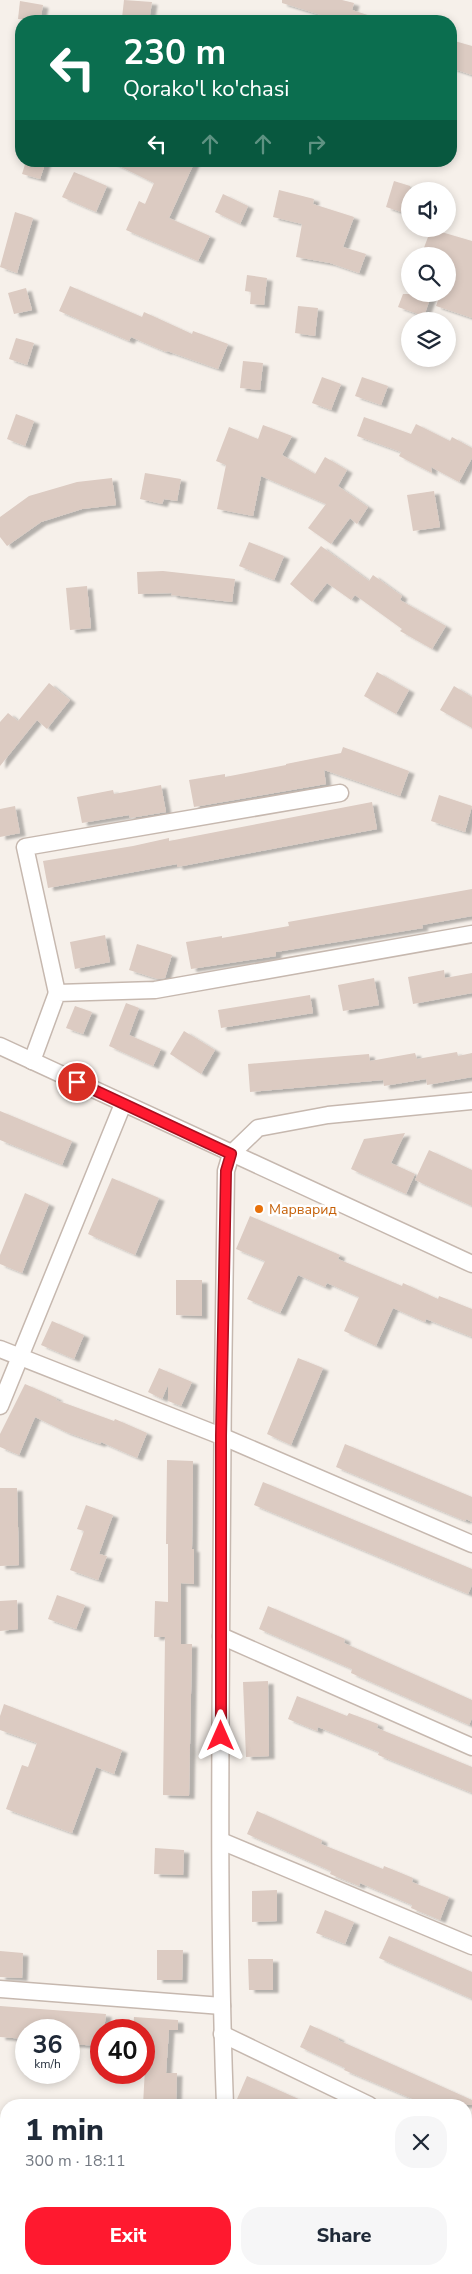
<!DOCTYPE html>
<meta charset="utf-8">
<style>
:root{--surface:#fff;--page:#f6f6f7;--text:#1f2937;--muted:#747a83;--accent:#ff192f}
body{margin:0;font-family:"Nunito Sans",sans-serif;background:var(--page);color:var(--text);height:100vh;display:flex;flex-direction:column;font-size:19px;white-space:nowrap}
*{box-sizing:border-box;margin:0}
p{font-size:16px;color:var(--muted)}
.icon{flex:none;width:28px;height:28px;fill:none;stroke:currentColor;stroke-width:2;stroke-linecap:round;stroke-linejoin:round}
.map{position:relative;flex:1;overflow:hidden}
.panel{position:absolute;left:0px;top:2099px;width:472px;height:176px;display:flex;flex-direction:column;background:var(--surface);border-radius:20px 20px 0 0;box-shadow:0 2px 8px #0003}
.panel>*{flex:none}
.banner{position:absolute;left:15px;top:15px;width:442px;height:152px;border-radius:20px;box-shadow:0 2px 8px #0003;background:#0b6e4f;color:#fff;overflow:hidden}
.tools{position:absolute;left:401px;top:182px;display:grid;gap:10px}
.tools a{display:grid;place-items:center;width:55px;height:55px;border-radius:50%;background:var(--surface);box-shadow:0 2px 8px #0003;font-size:25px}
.speed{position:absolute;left:15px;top:2019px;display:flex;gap:10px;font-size:25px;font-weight:700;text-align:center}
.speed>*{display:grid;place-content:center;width:65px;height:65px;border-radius:50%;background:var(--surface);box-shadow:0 2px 8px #0003;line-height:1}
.speed small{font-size:12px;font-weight:400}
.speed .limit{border:8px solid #d22;background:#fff;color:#111}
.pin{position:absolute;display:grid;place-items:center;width:42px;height:42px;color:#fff;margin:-21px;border:2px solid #fff;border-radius:50%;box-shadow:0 1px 5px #0007}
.me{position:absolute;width:55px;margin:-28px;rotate:0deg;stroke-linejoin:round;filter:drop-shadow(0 0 4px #0008)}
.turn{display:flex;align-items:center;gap:18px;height:105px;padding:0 25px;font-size:22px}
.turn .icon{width:65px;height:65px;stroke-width:2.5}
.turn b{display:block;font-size:35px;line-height:42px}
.lanes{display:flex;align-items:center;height:48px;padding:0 25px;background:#0003;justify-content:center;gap:25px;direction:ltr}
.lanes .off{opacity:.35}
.round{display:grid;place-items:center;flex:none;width:52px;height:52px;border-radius:20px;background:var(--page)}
.headline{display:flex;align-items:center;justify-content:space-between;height:85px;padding:0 25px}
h1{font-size:30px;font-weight:800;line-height:38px}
.button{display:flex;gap:10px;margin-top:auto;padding:10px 25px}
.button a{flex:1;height:58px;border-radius:20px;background:var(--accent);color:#fff;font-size:20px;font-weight:800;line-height:58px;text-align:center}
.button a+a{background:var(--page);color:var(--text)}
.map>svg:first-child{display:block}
.building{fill:#dccbc2;filter:url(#shadow)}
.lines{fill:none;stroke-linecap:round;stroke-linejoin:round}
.minor-casing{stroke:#c6b8af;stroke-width:19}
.minor{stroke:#fff;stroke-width:16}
.route-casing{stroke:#a6101f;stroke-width:12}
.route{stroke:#ff192f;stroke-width:9}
.food-dot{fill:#e8710a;stroke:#fff;stroke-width:2}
.labels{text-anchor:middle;stroke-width:5;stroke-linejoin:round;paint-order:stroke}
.food-label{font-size:14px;fill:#c56008;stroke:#fff;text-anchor:start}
</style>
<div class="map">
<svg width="472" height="2274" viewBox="0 0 472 2274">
<defs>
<filter id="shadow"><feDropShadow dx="5.5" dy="3" stdDeviation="1" flood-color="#0004"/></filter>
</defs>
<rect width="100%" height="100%" fill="#f6f0ea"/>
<g class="building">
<polygon points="124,0 152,2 149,21 122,18"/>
<polygon points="282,0 342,0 354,3 352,10 377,18 377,21 320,21 321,15 282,3"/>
<polygon points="20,1 43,5 40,21 18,19"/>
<polygon points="451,40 472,46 472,75 451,68"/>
<polygon points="26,161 46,161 40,179 22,174"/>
<polygon points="109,161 195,161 169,218 210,236 198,261 126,230 139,201 145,204 154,183"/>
<polygon points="74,172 107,186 96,212 62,197"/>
<polygon points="394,181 410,186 410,215 386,207"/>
<polygon points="279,190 314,199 313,204 354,217 343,247 366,254 359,273 330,263 296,257 302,224 273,217"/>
<polygon points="223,194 248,206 240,224 215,212"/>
<polygon points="15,212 33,218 17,273 0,267"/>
<polygon points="431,229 472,241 472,318 436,306 440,294 448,294 448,256 431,256 422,253"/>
<polygon points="247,275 267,278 264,305 250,304 251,292 245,291"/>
<polygon points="70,286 142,317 144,312 192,334 193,331 228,344 218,369 167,351 166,352 131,337 129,341 59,311"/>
<polygon points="26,288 32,310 14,314 8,293"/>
<polygon points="403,294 423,294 431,296 424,316 398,307"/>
<polygon points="298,306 318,308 315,336 295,333"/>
<polygon points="16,338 34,343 27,365 9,359"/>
<polygon points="243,361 263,363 260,390 240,388"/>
<polygon points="322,377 341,384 331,410 312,403"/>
<polygon points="362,377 388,386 381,405 355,396"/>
<polygon points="16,414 34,421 25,446 7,439"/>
<polygon points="364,417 411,434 416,424 450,441 452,437 472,448 472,458 459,482 431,467 432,473 399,456 401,452 357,436"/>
<polygon points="263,425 292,436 282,455 315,474 325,457 347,470 338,486 368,507 357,524 350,518 331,544 308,528 326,504 261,476 253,516 217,509 226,465 216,461 229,427 258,439"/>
<polygon points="145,473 181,479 177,501 164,499 162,504 140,499"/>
<polygon points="112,478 116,505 82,509 41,522 7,546 0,537 0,517 29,496 77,482"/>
<polygon points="434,491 440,527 413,531 407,495"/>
<polygon points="249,542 284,556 274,580 239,566"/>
<polygon points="321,546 369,581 373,575 402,596 400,600 446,626 432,649 400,631 402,629 355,595 351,600 327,583 312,602 290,584"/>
<polygon points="163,571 235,579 232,602 171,595 172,593 138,594 137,572"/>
<polygon points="87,586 91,628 70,630 66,588"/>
<polygon points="377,672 409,690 396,714 364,696"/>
<polygon points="49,683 70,700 47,729 37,720 0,766 0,722 8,713 18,721"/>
<polygon points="454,686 472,697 472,728 440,710"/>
<polygon points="343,747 409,771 400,796 324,770 326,784 194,807 189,780 225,774 225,777 286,765 286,764 341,753"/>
<polygon points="161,785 166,812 130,818 129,815 82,823 77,797 113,790 114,794"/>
<polygon points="439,795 472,806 465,832 431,821"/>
<polygon points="372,802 377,829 177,867 177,864 48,888 43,861 133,846 169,838 169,841"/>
<polygon points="15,806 20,833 0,837 0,809"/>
<polygon points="472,889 472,916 422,925 423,928 276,952 276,956 191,969 186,942 222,936 222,938 289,926 288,922"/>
<polygon points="105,935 110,962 75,969 70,942"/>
<polygon points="137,944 172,955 165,978 158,979 129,970"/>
<polygon points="444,970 445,978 472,973 472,993 413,1004 408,977"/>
<polygon points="374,978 379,1005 343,1011 338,985"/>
<polygon points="310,995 313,1013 221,1028 218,1010"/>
<polygon points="126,1003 139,1008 129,1035 161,1049 153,1066 109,1046"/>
<polygon points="75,1006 92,1012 83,1034 66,1028"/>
<polygon points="184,1031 215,1050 201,1074 170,1054"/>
<polygon points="457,1052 458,1056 472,1053 472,1077 427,1085 426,1079 384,1086 383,1080 250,1092 248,1064 369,1054 370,1061 415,1053 417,1059"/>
<polygon points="0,1111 72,1141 62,1165 0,1140"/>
<polygon points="405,1133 391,1163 415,1174 406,1194 351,1169 364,1139"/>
<polygon points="429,1150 472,1170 472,1206 415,1180"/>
<polygon points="112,1178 159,1198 135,1255 88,1234"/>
<polygon points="25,1193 49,1204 22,1273 0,1264 0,1255"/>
<polygon points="250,1216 340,1255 338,1259 402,1286 403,1283 438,1299 439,1296 472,1309 472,1337 426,1319 425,1322 393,1308 376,1346 344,1331 359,1297 327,1283 325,1287 298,1275 280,1313 247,1299 265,1261 236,1249"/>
<polygon points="176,1280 202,1280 202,1316 176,1315"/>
<polygon points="52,1321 84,1335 74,1359 41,1345"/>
<polygon points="298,1358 323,1368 291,1445 267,1434"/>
<polygon points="159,1368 192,1382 181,1406 168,1401 168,1385 162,1399 148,1392"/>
<polygon points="25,1384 57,1398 56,1400 114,1421 115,1419 147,1433 137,1458 101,1442 100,1444 66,1432 35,1417 19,1455 0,1447 0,1434"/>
<polygon points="345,1444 472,1497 472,1522 466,1519 465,1521 336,1467"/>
<polygon points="167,1460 193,1461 192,1549 194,1549 194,1584 181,1583 181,1644 192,1644 189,1796 163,1795 165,1637 154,1637 155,1601 168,1602 168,1544 166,1544"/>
<polygon points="263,1482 472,1569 472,1585 468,1594 254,1505"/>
<polygon points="0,1488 17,1488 19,1565 0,1566"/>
<polygon points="86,1505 113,1515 99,1554 107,1556 98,1580 70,1570 84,1531 77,1529"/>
<polygon points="57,1595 85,1605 76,1629 48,1619"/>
<polygon points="17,1600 18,1629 0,1631 0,1601"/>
<polygon points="268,1606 345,1639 344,1643 472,1700 472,1718 469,1725 351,1673 352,1669 259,1629"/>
<polygon points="268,1681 269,1756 246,1757 243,1682"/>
<polygon points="297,1696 347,1716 349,1713 378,1724 377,1728 472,1767 472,1793 378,1755 379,1752 318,1727 317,1731 288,1719"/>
<polygon points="4,1704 122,1750 114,1774 96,1767 72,1833 6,1809 22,1765 28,1767 37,1743 0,1730 0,1716"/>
<polygon points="257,1811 322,1840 321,1844 383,1869 384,1866 413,1878 412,1882 449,1897 440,1920 411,1908 412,1905 360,1883 359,1886 330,1874 331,1871 247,1834"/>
<polygon points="155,1848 184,1850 183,1875 154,1874"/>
<polygon points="277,1890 277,1921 252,1922 252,1891"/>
<polygon points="325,1910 354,1922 345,1944 316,1933"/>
<polygon points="389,1936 472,1972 472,1999 379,1958"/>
<polygon points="157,1950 183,1950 182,1980 157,1980"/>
<polygon points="0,1951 23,1953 22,1978 0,1977"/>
<polygon points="248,1959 273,1959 273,1990 249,1990"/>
<polygon points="0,2006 106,2014 104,2030 101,2030 101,2046 69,2044 69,2030 26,2030 26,2039 0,2037"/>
<polygon points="134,2017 178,2020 178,2030 169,2030 166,2073 177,2073 176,2105 143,2105 146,2050 144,2050 144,2030 133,2030"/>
<polygon points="310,2025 339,2038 338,2040 472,2100 472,2105 427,2105 344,2070 345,2068 300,2047"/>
<polygon points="247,2076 312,2105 251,2105 237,2099"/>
</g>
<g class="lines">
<defs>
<g id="minor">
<polyline points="57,993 25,847 340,793"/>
<polyline points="0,1046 472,1264"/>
<polyline points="32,1061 57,993 155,990 472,934"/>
<polyline points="0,1349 221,1436 472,1544"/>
<polyline points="0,1406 123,1104"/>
<polyline points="221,1636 472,1747"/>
<polyline points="221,1841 472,1946"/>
<polyline points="0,1989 222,2006"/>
<polyline points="222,2034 369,2105"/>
<path d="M225 2105C219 1950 220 1795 221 1641 222 1484 223 1328 226 1171L231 1154 258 1128 328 1115 472 1101"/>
<polyline points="466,2151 472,2154"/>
<polyline points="231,2269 231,2274"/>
<polyline points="255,2269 268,2274"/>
</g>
</defs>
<use href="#minor" class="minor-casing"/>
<use href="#minor" class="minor"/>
</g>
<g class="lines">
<defs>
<polyline id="route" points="77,1082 231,1154 226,1171 221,1436 221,1736"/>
</defs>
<use href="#route" class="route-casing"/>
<use href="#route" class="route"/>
</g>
<circle class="food-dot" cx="259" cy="1209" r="5"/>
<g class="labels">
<g class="food-label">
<text x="269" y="1214">Марварид</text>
</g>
</g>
</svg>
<div class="tools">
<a><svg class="icon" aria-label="sound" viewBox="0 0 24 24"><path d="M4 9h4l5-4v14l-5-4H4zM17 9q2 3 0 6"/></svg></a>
<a><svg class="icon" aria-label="search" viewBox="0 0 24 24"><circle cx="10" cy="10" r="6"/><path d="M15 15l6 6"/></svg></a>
<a><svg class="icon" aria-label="layers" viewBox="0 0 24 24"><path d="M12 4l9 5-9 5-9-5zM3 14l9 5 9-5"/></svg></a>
</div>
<div class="speed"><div>36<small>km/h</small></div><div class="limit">40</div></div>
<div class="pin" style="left:77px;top:1082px;background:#d93025"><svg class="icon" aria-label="arrive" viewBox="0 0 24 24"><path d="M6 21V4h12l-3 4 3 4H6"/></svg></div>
<svg class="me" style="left:221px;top:1736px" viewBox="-20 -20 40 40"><path d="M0-17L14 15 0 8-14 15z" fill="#ff192f" stroke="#fff" stroke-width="4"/></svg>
<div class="banner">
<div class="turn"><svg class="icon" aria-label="left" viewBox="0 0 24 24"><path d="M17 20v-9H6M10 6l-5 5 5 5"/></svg><div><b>230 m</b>Qorako'l ko'chasi</div></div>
<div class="lanes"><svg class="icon" aria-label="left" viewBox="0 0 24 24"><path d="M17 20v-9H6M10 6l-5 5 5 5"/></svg><svg class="icon off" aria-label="ahead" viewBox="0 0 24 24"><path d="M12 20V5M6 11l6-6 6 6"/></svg><svg class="icon off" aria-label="ahead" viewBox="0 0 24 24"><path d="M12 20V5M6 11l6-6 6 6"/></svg><svg class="icon off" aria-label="right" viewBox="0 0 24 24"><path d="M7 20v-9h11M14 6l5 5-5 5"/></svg></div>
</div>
<section class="panel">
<div class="headline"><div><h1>1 min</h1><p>300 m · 18:11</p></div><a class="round"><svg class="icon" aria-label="close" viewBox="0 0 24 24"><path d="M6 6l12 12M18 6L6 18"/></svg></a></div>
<div class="button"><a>Exit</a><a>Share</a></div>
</section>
</div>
